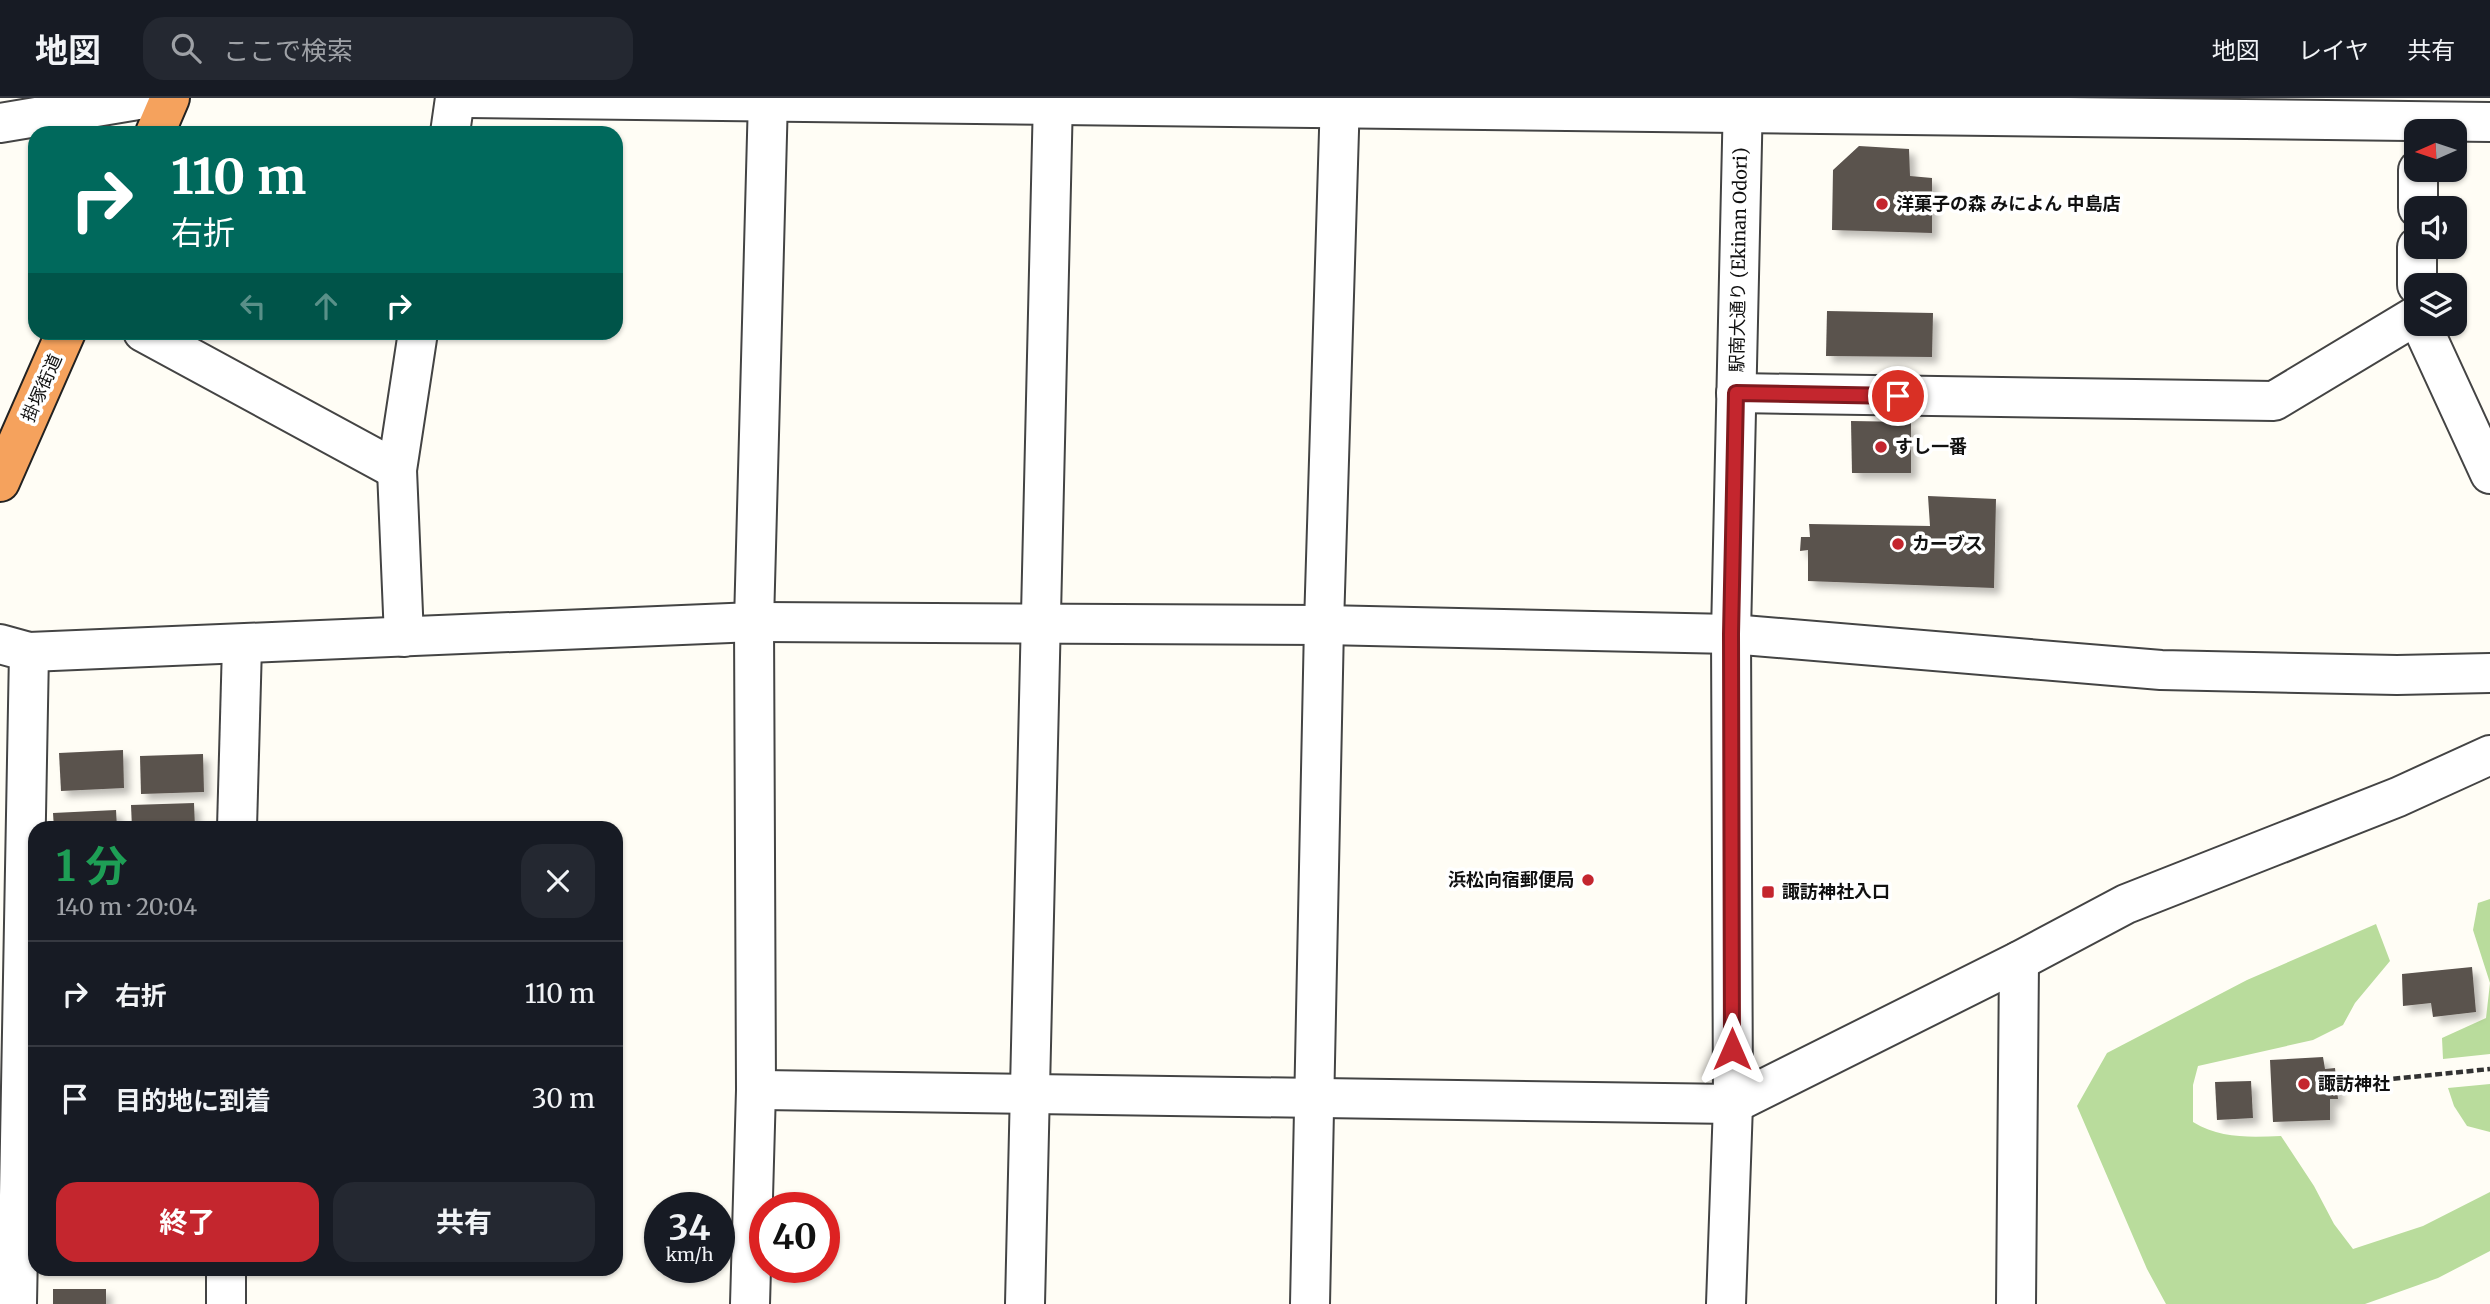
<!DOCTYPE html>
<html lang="ja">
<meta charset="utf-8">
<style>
:root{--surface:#171b24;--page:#242831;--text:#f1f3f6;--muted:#9ea1a6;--line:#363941;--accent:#c4262e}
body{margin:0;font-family:Merriweather,"Noto Sans JP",serif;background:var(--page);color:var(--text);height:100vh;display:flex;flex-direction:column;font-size:26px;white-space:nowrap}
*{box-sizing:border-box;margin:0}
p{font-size:23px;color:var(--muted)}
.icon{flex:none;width:38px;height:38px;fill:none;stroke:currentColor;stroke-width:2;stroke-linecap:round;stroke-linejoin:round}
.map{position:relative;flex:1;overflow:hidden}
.sheet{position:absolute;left:28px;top:723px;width:595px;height:455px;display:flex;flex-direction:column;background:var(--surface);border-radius:21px;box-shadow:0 2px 5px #0004}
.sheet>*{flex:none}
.hud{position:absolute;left:28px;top:28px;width:595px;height:214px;border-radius:21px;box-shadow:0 2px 5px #0004;background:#00695c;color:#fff;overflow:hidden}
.needle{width:46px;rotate:267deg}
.controls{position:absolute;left:2404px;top:21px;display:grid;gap:14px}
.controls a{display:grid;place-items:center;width:63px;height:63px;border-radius:14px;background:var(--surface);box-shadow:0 2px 5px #0004;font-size:35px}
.speed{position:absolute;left:644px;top:1094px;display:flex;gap:14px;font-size:35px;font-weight:700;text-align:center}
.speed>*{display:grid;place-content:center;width:91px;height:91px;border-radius:50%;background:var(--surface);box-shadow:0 2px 5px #0004;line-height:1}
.speed small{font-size:18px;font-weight:400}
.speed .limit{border:10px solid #d22;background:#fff;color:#111}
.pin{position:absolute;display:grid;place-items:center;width:60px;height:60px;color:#fff;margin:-30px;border:4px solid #fff;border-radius:50%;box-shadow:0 2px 7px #0007}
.me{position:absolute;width:77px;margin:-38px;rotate:0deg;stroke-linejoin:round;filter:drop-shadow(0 0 5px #0008)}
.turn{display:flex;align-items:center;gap:24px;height:147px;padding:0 28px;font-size:32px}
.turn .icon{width:91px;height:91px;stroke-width:2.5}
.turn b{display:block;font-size:49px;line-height:60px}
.lanes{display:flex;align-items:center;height:66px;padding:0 28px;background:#0003;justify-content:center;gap:35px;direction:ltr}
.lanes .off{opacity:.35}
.round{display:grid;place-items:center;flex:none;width:74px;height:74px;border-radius:21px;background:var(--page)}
.headline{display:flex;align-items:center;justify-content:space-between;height:119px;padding:0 28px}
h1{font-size:42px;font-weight:700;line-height:52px;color:#1e9e55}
.primary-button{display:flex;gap:14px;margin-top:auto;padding:14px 28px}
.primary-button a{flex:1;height:80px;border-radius:21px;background:var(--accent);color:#fff;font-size:28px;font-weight:700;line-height:80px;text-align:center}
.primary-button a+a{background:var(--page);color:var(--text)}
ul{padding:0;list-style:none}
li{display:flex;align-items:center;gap:21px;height:105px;padding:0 28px;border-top:2px solid var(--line)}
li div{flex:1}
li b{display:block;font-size:26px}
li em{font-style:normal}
header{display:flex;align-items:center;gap:42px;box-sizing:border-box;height:98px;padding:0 35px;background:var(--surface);border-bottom:2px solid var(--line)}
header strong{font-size:33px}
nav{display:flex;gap:38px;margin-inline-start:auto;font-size:24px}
.search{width:490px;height:63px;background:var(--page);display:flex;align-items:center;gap:18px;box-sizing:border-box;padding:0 24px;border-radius:21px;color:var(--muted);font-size:26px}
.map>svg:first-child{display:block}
.forest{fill:#b9dc9c}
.building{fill:#5a524d;filter:url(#shadow)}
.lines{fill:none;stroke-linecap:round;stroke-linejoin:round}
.minor-casing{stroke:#444;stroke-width:42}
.highway-casing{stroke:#222;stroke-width:42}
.path{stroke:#333;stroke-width:4.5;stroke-dasharray:7 3.5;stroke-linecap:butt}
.minor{stroke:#fff;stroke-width:38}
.highway{stroke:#f5a25d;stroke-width:38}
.route-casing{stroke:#7f191e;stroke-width:18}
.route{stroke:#c4262e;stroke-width:12}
.poi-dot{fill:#c4262e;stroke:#fff;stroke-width:2.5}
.labels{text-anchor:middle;stroke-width:7;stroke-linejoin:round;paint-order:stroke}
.poi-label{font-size:18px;font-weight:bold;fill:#111;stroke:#fff;text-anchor:start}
.street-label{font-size:18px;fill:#111;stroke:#fff}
</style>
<header>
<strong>地図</strong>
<div class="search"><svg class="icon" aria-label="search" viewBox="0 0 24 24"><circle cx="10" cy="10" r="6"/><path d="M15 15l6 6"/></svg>ここで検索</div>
<nav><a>地図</a><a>レイヤ</a><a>共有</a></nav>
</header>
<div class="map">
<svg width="2490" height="1206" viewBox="0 0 2490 1206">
<defs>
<filter id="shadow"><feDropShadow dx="6" dy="6" stdDeviation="3.5" flood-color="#0004"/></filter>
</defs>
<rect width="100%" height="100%" fill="#fffdf5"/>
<g class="forest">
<polygon points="2490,801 2490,956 2443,961 2442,940 2486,920 2490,885 2473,832 2478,805"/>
<path d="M2376 826 2390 863 2355 905 2343 927 2313 942 2198 968 2193 987V1024C2221 1041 2250 1039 2281 1038L2314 1088 2334 1126 2353 1151 2423 1128 2490 1094V1153L2438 1180 2365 1206H2166L2147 1171 2077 1008 2107 955 2247 882Z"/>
<polygon points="2490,986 2490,1034 2467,1028 2454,1008 2448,990"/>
</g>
<g class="building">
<polygon points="1859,48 1909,51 1910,78 1932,80 1932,135 1832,132 1833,72"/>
<polygon points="1827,213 1933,215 1932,259 1826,258"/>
<polygon points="1851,323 1911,324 1911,375 1852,375"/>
<polygon points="1928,398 1996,401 1994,490 1808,483 1808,452 1800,453 1801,439 1810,439 1809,426 1930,428"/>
<polygon points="123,652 124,690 61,693 59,655"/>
<polygon points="203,656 204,694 141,696 140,658"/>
<polygon points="194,705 195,730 132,730 131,707"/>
<polygon points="116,712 117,730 54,730 53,715"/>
<polygon points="2472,869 2476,914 2433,919 2431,905 2403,908 2402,876"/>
<polygon points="2323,959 2325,971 2335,970 2338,1001 2330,1001 2330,1022 2273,1024 2270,962"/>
<polygon points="2251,983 2253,1020 2217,1022 2215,984"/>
<rect x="53" y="1191" width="53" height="15"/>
</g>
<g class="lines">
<defs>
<g id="minor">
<polyline points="468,0 2490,24"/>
<polyline points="0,25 150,0"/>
<polyline points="450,35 455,0"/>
<polyline points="2418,110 2418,72"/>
<polyline points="2417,187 2417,149"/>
<polyline points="2421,226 2490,376"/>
<polyline points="143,234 397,372"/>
<polyline points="1736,295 2274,303 2417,217"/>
<polyline points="404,539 397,372 418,234"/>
<polyline points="0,546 29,554 17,1206"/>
<polyline points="29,554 754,524 1324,527 1731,536 2161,572 2397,577 2490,575"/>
<polyline points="237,730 242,547"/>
<polyline points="756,992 1733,1006 2019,863 2126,806 2398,699 2490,657"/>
<polyline points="226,1206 226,1171"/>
<polyline points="750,1206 756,992 754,524 768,0"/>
<polyline points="1025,1206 1053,0"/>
<polyline points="1310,1206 1324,527 1340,0"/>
<polyline points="1726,1206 1733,1006 1731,536 1743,0"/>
<polyline points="2016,1206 2019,863"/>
</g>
<g id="highway">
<polyline points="155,35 170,0"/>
<polyline points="0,384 66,234"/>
</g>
</defs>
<use href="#minor" class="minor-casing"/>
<use href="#highway" class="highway-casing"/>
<polyline class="path" points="2362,984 2490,971"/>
<use href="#minor" class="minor"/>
<use href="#highway" class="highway"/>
</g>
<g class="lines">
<defs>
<polyline id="route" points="1732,951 1731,536 1736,295 1898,298"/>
</defs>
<use href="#route" class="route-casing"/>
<use href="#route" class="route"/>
</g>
<g class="poi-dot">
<circle cx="1882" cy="106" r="7"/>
<circle cx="1881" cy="349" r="7"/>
<circle cx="1898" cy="446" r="7"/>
<circle cx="1588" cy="782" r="7"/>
<rect x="1761" y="787" width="14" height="14" rx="3.5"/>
<circle cx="2304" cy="986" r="7"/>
</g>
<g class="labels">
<g class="poi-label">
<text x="1896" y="112">洋菓子の森 みによん 中島店</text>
<text x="1895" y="355">すし一番</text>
<text x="1912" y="452">カーブス</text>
<text x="1574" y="788" text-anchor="end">浜松向宿郵便局</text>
<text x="1782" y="800">諏訪神社入口</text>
<text x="2318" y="992">諏訪神社</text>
</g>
<g class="street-label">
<text transform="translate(1739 162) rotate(-89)" y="6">駅南大通り (Ekinan Odori)</text>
<text transform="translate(42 290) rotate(-66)" y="6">掛塚街道</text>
</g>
</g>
</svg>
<div class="controls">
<a><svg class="needle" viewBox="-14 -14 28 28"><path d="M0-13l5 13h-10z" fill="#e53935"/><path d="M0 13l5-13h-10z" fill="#9ea1a6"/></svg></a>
<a><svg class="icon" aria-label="sound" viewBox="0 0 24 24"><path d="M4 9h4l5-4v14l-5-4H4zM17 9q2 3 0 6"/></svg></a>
<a><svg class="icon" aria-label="layers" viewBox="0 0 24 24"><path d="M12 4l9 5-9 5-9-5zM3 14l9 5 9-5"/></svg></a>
</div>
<div class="speed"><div>34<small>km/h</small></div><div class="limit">40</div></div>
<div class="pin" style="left:1898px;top:298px;background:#d93025"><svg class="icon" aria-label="arrive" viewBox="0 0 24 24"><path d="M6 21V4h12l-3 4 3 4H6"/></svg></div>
<svg class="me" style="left:1732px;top:951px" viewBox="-20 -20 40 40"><path d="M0-17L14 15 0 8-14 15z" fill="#c4262e" stroke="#fff" stroke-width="4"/></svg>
<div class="hud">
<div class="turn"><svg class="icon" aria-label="right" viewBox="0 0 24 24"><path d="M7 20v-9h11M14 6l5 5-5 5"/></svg><div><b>110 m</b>右折</div></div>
<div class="lanes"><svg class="icon off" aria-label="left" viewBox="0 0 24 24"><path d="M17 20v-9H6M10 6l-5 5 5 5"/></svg><svg class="icon off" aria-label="ahead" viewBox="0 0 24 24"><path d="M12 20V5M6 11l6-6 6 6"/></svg><svg class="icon" aria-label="right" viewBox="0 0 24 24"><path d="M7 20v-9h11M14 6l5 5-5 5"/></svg></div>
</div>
<section class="sheet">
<div class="headline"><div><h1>1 分</h1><p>140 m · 20:04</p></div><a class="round"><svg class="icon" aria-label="close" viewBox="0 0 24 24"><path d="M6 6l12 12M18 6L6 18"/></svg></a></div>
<ul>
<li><svg class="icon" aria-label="right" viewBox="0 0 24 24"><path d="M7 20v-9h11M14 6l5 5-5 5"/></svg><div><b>右折</b></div><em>110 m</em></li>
<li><svg class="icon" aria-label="arrive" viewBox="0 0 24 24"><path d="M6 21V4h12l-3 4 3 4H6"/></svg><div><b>目的地に到着</b></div><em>30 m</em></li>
</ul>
<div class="primary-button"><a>終了</a><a>共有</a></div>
</section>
</div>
